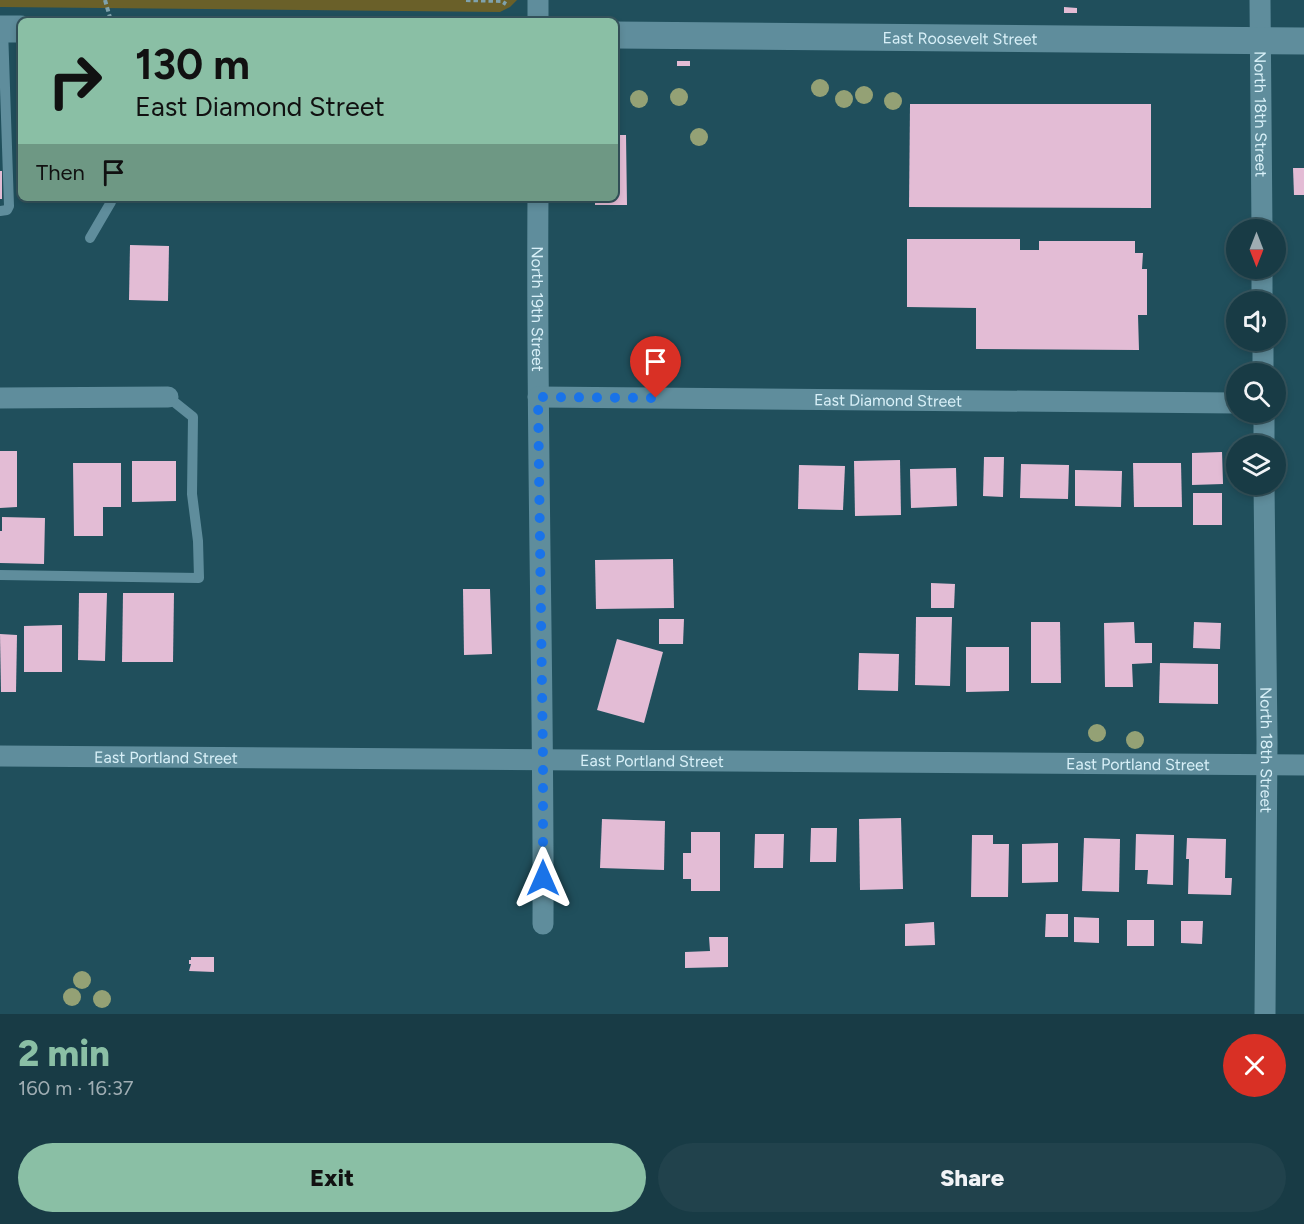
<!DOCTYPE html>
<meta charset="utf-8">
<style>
:root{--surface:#183b45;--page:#21424c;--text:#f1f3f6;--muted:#9fadb3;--line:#36555e;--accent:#8abfa5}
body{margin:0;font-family:Figtree,sans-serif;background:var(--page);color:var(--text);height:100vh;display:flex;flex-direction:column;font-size:22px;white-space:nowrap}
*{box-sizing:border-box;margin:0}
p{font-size:20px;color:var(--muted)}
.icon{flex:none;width:33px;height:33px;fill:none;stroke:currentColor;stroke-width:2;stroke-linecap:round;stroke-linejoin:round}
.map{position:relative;height:1014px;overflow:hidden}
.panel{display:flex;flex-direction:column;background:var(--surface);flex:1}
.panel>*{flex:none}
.guide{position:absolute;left:18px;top:18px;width:600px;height:183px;border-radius:9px;box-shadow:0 3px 9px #0003,0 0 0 2px var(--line);background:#8abfa5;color:#111;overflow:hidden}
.needle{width:39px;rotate:180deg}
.buttons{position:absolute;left:1226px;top:219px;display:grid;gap:12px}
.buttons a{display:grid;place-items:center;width:60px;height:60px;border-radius:50%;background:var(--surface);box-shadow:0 3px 9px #0003,0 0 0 2px var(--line);font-size:30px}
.pin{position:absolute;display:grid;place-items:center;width:51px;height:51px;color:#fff;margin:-62px -26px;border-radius:50% 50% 50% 0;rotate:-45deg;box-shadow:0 0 6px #0007}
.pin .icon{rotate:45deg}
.me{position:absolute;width:66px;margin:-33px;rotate:0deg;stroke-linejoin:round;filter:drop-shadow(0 0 4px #0008)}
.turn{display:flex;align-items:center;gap:21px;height:126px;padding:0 18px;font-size:27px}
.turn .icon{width:78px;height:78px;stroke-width:2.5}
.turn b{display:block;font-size:42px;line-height:51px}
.then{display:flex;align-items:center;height:57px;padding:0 18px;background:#0003;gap:12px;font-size:22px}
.round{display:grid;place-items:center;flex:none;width:63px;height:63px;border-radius:32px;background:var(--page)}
.headline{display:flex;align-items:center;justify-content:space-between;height:102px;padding:0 18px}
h1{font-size:36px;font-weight:800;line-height:45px;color:var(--accent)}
.action{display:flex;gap:12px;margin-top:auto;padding:12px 18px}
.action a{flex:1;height:69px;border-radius:36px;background:var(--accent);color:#111;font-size:24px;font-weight:800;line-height:69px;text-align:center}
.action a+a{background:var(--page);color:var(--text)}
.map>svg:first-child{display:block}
.green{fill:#6a6029}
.building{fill:#e3bcd5}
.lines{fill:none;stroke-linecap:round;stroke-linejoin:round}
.path{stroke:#7fa2ac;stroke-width:4;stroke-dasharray:4.5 3;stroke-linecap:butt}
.service{stroke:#5f8d9c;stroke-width:10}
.minor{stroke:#5f8d9c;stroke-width:21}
.tertiary{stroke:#5f8d9c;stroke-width:27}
.tree{fill:#94a175}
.route{stroke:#1a73e8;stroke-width:10;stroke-dasharray:0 18}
.labels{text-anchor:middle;stroke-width:6;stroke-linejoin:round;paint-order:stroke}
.street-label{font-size:16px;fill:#d8f0f8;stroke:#204f5c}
</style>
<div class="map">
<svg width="1304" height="1014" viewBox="0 0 1304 1014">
<rect width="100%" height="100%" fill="#204f5c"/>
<polygon class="green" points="0,0 517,0 510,7 500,12 0,7"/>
<g class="building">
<polygon points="1064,7 1077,8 1077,13 1064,13"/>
<rect x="677" y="61" width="13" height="5"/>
<polygon points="910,104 1151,104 1151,208 909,207"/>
<polygon points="615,135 626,135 627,205 595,205 595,198 615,198"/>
<polygon points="1293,168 1304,168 1304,195 1294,195"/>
<rect x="0" y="171" width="2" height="28"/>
<rect x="447" y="198" width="59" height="5"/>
<polygon points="907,239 1020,239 1020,250 1039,250 1039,241 1135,241 1135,253 1143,253 1142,269 1147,269 1147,315 1138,315 1139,350 976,349 976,308 907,307"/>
<polygon points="130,245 169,246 168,301 129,300"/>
<polygon points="0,451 17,451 17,507 0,508"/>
<polygon points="1222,452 1223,484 1192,485 1192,453"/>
<polygon points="984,457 1004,457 1003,497 983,496"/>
<polygon points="900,460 901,515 855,516 854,461"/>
<polygon points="132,461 176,461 176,501 132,502"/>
<polygon points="73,463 121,463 121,507 103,507 103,536 74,536"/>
<polygon points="1133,463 1181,463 1182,507 1134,507"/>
<polygon points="1021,464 1069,465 1068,499 1020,498"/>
<polygon points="799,465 845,466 843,510 798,509"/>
<polygon points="956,468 957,506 911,508 910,469"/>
<polygon points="1075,470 1122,471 1121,507 1075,506"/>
<rect x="1193" y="493" width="29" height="32"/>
<polygon points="2,517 45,518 44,564 0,563 0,531 2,531"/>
<polygon points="673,559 674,608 596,609 595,560"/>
<polygon points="931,583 955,584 954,608 931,608"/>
<polygon points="463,589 490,589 492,654 464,655"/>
<polygon points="79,593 107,593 105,661 78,660"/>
<polygon points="123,593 174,593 173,662 122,662"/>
<polygon points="916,617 952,617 950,686 915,685"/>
<polygon points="659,619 684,619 683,644 659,644"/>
<polygon points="1031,622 1060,622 1061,683 1031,683"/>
<polygon points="1134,622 1135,643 1152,643 1152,663 1132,664 1133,687 1105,687 1104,623"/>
<polygon points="1194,622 1221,623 1220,649 1193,648"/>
<polygon points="62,625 62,672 24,672 24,626"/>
<polygon points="0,634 17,635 16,692 1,692"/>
<polygon points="617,639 663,652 644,723 597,710"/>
<polygon points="966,647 1009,647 1009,691 966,692"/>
<polygon points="859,653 899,654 898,691 858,690"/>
<polygon points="1160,663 1218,664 1218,704 1159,703"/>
<polygon points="901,818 903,889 860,890 859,819"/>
<polygon points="602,819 665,821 664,870 600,868"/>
<polygon points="811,828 837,828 836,862 810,862"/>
<polygon points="691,832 720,832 720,891 691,891 691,879 683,879 683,853 691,853"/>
<polygon points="755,834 784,834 783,868 754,868"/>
<polygon points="1136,834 1174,835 1173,885 1147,884 1148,870 1135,870"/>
<polygon points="972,835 993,835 993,844 1009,844 1008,897 971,897"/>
<polygon points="1084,838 1120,839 1119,892 1082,891"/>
<polygon points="1187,838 1226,839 1225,878 1232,878 1231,895 1188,894 1189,859 1186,859"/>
<polygon points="1058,843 1058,882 1022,883 1022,844"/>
<polygon points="1046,914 1068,914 1068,937 1045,937"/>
<polygon points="1074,917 1099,918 1099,943 1074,942"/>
<rect x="1127" y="920" width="27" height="26"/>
<polygon points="1181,921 1203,921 1202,944 1181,943"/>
<polygon points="934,922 935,945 905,946 905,924"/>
<polygon points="709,937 728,937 728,967 685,968 685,952 710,951"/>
<polygon points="191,957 214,957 214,972 189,971 191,964 189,964 189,960 191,960"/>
</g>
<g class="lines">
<g class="path">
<polyline points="105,0 111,21"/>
<polyline points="466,0 501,1 506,4"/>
</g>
<g class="service">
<polyline points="0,211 7,210 9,206 3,29"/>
<polyline points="90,238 111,202 111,198"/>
<polyline points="0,575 199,578 198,541 192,494 193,417 168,397"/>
</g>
<g class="minor">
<polyline points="538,0 538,21"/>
<path id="s1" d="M1260 0 1262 230"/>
<path id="s2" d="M538 198C536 440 544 682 543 924"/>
<polyline points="1262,268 1262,302"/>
<polyline points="1263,340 1263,374"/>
<path id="s3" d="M538 397 1236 403"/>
<polyline points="0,398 168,397"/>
<polyline points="1264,412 1264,446"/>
<path id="s4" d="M1264 484 1267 742 1265 1014"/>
<path id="s5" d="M0 756 1304 765"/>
</g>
<g class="tertiary">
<polyline points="0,29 21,29"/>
<path id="s6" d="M615 35 1304 41"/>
</g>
</g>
<g class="tree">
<circle cx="820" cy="88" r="9"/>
<circle cx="864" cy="95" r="9"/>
<circle cx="679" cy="97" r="9"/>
<circle cx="639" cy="99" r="9"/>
<circle cx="844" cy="99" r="9"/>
<circle cx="893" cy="101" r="9"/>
<circle cx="699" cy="137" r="9"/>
<circle cx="1097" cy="733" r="9"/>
<circle cx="1135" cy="740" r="9"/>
<circle cx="82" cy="980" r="9"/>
<circle cx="72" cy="997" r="9"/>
<circle cx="102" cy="999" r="9"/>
</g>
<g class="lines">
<polyline class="route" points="543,878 543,760 538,397 656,398"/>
</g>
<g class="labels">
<g class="street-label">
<text dy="6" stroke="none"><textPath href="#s6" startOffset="345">East Roosevelt Street</textPath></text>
<text dy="6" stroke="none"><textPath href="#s1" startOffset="114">North 18th Street</textPath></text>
<text dy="6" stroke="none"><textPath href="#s2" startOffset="111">North 19th Street</textPath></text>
<text dy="6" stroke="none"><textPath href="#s3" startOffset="350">East Diamond Street</textPath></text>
<text dy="6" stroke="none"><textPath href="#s4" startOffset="266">North 18th Street</textPath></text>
<text dy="6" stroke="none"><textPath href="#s5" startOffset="166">East Portland Street</textPath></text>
<text dy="6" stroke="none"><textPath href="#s5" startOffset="652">East Portland Street</textPath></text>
<text dy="6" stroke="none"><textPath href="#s5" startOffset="1138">East Portland Street</textPath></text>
</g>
</g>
</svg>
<div class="buttons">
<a><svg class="needle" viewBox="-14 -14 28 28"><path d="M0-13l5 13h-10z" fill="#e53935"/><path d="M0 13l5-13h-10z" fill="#9fadb3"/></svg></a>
<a><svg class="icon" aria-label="sound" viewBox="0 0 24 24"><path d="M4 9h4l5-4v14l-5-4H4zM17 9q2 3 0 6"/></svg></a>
<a><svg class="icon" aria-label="search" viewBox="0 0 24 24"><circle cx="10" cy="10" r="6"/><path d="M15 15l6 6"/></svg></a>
<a><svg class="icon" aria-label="layers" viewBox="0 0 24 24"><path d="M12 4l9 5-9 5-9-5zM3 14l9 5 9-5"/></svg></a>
</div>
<div class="pin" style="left:656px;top:398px;background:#d93025"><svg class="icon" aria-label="arrive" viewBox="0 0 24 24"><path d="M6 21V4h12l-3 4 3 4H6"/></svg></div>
<svg class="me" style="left:543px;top:878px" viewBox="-20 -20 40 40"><path d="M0-17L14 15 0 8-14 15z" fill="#1a73e8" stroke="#fff" stroke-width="4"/></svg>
<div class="guide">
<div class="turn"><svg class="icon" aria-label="right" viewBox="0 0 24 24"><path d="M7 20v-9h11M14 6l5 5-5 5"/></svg><div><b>130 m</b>East Diamond Street</div></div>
<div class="then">Then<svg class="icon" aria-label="arrive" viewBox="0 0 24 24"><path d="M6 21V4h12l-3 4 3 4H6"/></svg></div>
</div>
</div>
<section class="panel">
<div class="headline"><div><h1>2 min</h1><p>160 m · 16:37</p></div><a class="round" style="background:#d93025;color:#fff"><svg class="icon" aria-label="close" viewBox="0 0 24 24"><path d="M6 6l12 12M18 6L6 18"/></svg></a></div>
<div class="action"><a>Exit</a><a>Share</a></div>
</section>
